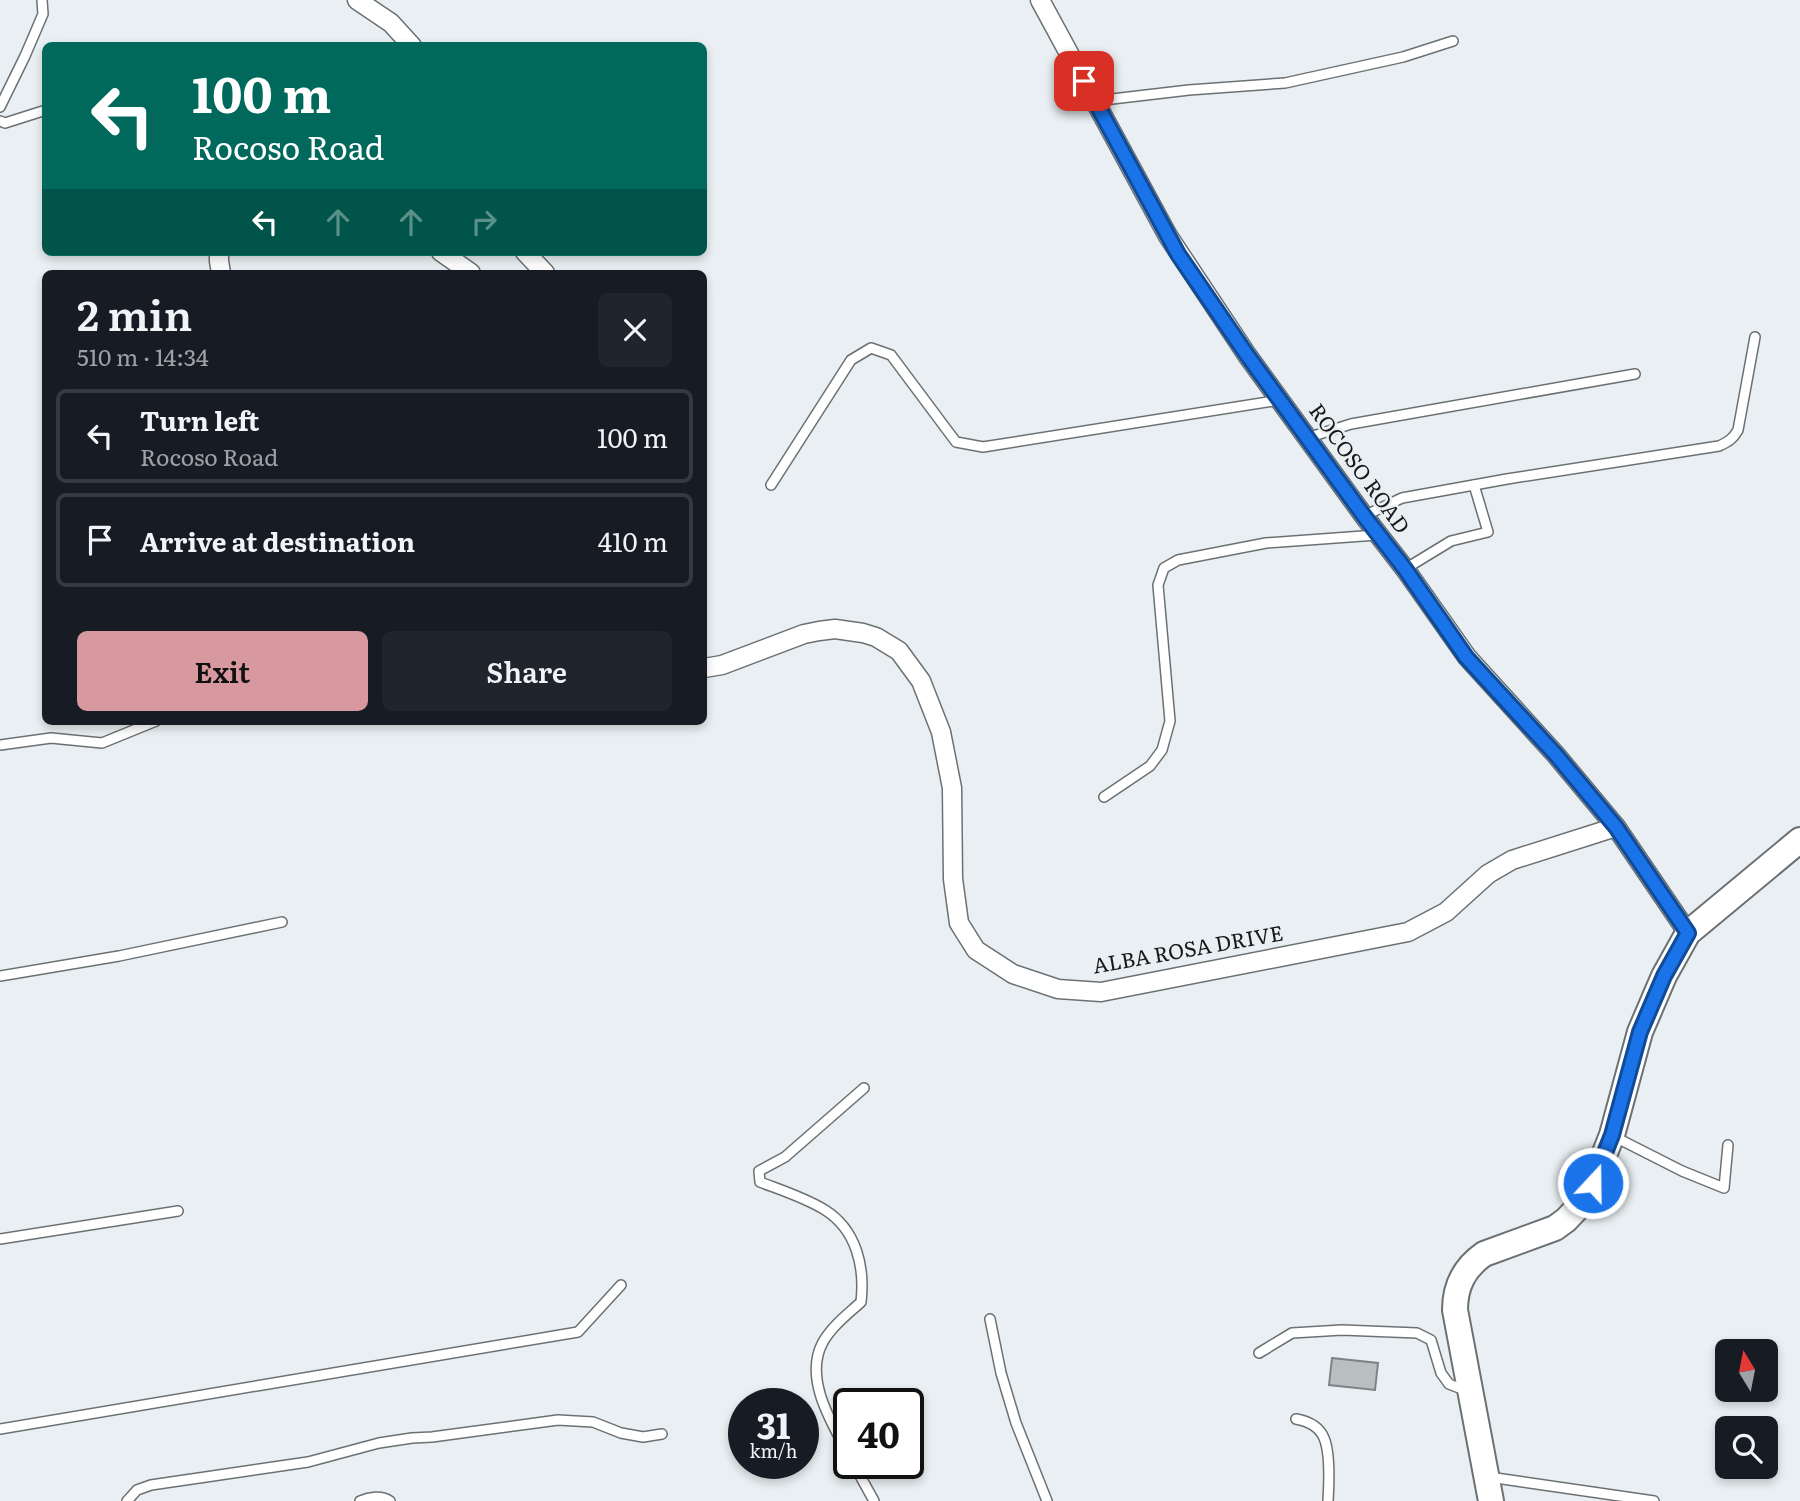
<!DOCTYPE html>
<meta charset="utf-8">
<style>
:root{--surface:#171b24;--page:#20242c;--text:#f1f3f6;--muted:#9ea1a6;--line:#363941;--accent:#d898a0}
body{margin:0;font-family:Literata,serif;background:var(--page);color:var(--text);height:100vh;display:flex;flex-direction:column;font-size:26px;white-space:nowrap}
*{box-sizing:border-box;margin:0}
p{font-size:23px;color:var(--muted)}
.icon{flex:none;width:38px;height:38px;fill:none;stroke:currentColor;stroke-width:2;stroke-linecap:round;stroke-linejoin:round}
.map{position:relative;flex:1;overflow:hidden}
.panel{position:absolute;left:42px;top:270px;width:665px;height:455px;display:flex;flex-direction:column;background:var(--surface);border-radius:10px;box-shadow:0 4px 10px #0003}
.panel>*{flex:none}
.hud{position:absolute;left:42px;top:42px;width:665px;height:214px;border-radius:10px;box-shadow:0 4px 10px #0003;background:#00695c;color:#fff;overflow:hidden}
.needle{width:46px;rotate:350deg}
.tools{position:absolute;left:1715px;top:1339px;display:grid;gap:14px}
.tools a{display:grid;place-items:center;width:63px;height:63px;border-radius:10px;background:var(--surface);box-shadow:0 4px 10px #0003;font-size:35px}
.speed{position:absolute;left:728px;top:1388px;display:flex;gap:14px;font-size:35px;font-weight:700;text-align:center}
.speed>*{display:grid;place-content:center;width:91px;height:91px;border-radius:50%;background:var(--surface);box-shadow:0 4px 10px #0003;line-height:1}
.speed small{font-size:18px;font-weight:400}
.speed .limit{border:4px solid #111;border-radius:10px;background:#fff;color:#111}
.pin{position:absolute;display:grid;place-items:center;width:60px;height:60px;color:#fff;margin:-30px;border-radius:14px;box-shadow:0 4px 10px #0006}
.me{position:absolute;width:77px;margin:-38px;rotate:21deg;stroke-linejoin:round;filter:drop-shadow(0 0 5px #0008)}
.turn{display:flex;align-items:center;gap:24px;height:147px;padding:0 35px;font-size:32px}
.turn .icon{width:91px;height:91px;stroke-width:2.5}
.turn b{display:block;font-size:49px;line-height:60px}
.lanes{display:flex;align-items:center;height:66px;padding:0 35px;background:#0003;justify-content:center;gap:35px;direction:ltr}
.lanes .off{opacity:.35}
.round{display:grid;place-items:center;flex:none;width:74px;height:74px;border-radius:10px;background:var(--page)}
.overview{display:flex;align-items:center;justify-content:space-between;height:119px;padding:0 35px}
h1{font-size:42px;font-weight:600;line-height:52px}
.button{display:flex;gap:14px;margin-top:auto;padding:14px 35px}
.button a{flex:1;height:80px;border-radius:10px;background:var(--accent);color:#111;font-size:28px;font-weight:600;line-height:80px;text-align:center}
.button a+a{background:var(--page);color:var(--text)}
ul{padding:0;list-style:none}
li{display:flex;align-items:center;gap:21px;height:94px;margin:0 14px 10px;padding:0 21px;border:4px solid var(--line);border-radius:10px}
li div{flex:1}
li b{display:block;font-size:26px}
li em{font-style:normal}
.map>svg:first-child{display:block}
.building{fill:#b8bfc1;stroke:#7d8486;stroke-width:2}
.lines{fill:none;stroke-linecap:round;stroke-linejoin:round}
.lane-casing{stroke:#6b7173;stroke-width:12}
.street-casing{stroke:#6b7173;stroke-width:21}
.secondary-casing{stroke:#6b7173;stroke-width:28}
.lane{stroke:#fff;stroke-width:9}
.street{stroke:#fff;stroke-width:18}
.secondary{stroke:#fff;stroke-width:24}
.route-casing{stroke:#114b97;stroke-width:18}
.route{stroke:#1a73e8;stroke-width:12}
.labels{text-anchor:middle;stroke-width:5;stroke-linejoin:round;paint-order:stroke}
.street-label{font-size:21px;fill:#161819;stroke:#e9eff2}
</style>
<div class="map">
<svg width="1800" height="1501" viewBox="0 0 1800 1501">
<rect width="100%" height="100%" fill="#e9eff2"/>
<polygon class="building" points="1332,1358 1378,1363 1375,1390 1329,1385"/>
<g class="lines">
<defs>
<g id="lane">
<polyline points="1095,101 1189,90 1285,83 1403,57 1453,41"/>
<polyline points="0,107 25,56 43,14 42,0"/>
<polyline points="0,121 5,123 46,110"/>
<polyline points="1307,438 1351,424 1635,374"/>
<polyline points="771,485 851,360 871,348 891,355 956,442 983,447 1280,400"/>
<path d="M1364 516 1402 498 1507 479 1719 446C1728 442 1733 439 1738 430L1755 337"/>
<polyline points="1405,569 1451,541 1488,532 1474,485"/>
<polyline points="0,745 51,738 102,743 156,721"/>
<polyline points="1104,797 1150,766 1162,750 1170,721 1158,585 1164,568 1178,560 1266,543 1377,535"/>
<polyline points="0,976 119,956 282,922"/>
<polyline points="1613,1136 1682,1171 1724,1188 1728,1145"/>
<polyline points="0,1239 178,1211"/>
<polyline points="990,1319 1001,1373 1016,1423 1047,1501"/>
<polyline points="1259,1353 1292,1333 1342,1330 1417,1333 1431,1340 1441,1373 1449,1384 1467,1391"/>
<path d="M1296 1419C1307 1421 1319 1426 1324 1438 1330 1452 1329 1485 1328 1501"/>
<polyline points="0,1429 578,1332 621,1285"/>
<path d="M849 1455C832 1424 803 1378 823 1342 832 1326 848 1314 861 1302 865 1268 857 1230 825 1210 806 1198 781 1190 760 1182L759 1171 785 1157 864 1088"/>
<polyline points="853,1463 874,1501"/>
<polyline points="1489,1477 1654,1501"/>
<polyline points="127,1501 137,1490 151,1485 308,1462 379,1443 412,1438 432,1437 558,1420 593,1422 621,1433 643,1437 662,1434"/>
<path d="M360 1501C369 1497 382 1495 390 1501"/>
</g>
<g id="street">
<polyline points="357,0 391,23 412,46"/>
<polyline points="1040,0 1168,236 1247,355 1364,516 1405,569 1467,657 1556,755 1616,827 1688,933"/>
<polyline points="219,252 219,261 221,273"/>
<polyline points="441,252 471,273"/>
<polyline points="525,252 545,273"/>
<polyline points="704,668 722,665 804,634 819,631 835,629 863,633 876,637 899,651 921,681 941,732 952,788 953,879 959,923 976,950 1013,974 1058,989 1101,992 1408,932 1446,912 1488,874 1512,860 1616,827"/>
</g>
<path id="secondary" d="M1491 1501 1455 1310C1455 1286 1464 1268 1484 1254L1555 1228 1566 1220 1583 1202 1593 1183 1612 1135 1640 1032 1664 976 1688 933 1800 840"/>
</defs>
<use href="#lane" class="lane-casing"/>
<use href="#street" class="street-casing"/>
<use href="#secondary" class="secondary-casing"/>
<use href="#lane" class="lane"/>
<use href="#street" class="street"/>
<use href="#secondary" class="secondary"/>
</g>
<g class="lines">
<defs>
<polyline id="route" points="1084,81 1178,254 1247,355 1364,516 1405,569 1466,657 1556,755 1616,827 1688,933 1664,976 1640,1032 1612,1135 1593,1183"/>
</defs>
<use href="#route" class="route-casing"/>
<use href="#route" class="route"/>
</g>
<g class="labels">
<g class="street-label">
<text transform="translate(1359 469) rotate(54)" y="7">ROCOSO ROAD</text>
<text transform="translate(1188 950) rotate(-10)" y="7">ALBA ROSA DRIVE</text>
</g>
</g>
</svg>
<div class="tools">
<a><svg class="needle" viewBox="-14 -14 28 28"><path d="M0-13l5 13h-10z" fill="#e53935"/><path d="M0 13l5-13h-10z" fill="#9ea1a6"/></svg></a>
<a><svg class="icon" aria-label="search" viewBox="0 0 24 24"><circle cx="10" cy="10" r="6"/><path d="M15 15l6 6"/></svg></a>
</div>
<div class="speed"><div>31<small>km/h</small></div><div class="limit">40</div></div>
<div class="pin" style="left:1084px;top:81px;background:#d93025"><svg class="icon" aria-label="arrive" viewBox="0 0 24 24"><path d="M6 21V4h12l-3 4 3 4H6"/></svg></div>
<svg class="me" style="left:1593px;top:1183px" viewBox="-20 -20 40 40"><circle r="17" fill="#1a73e8" stroke="#fff" stroke-width="3"/><path d="M0-11L8 9 0 5-8 9z" fill="#fff"/></svg>
<div class="hud">
<div class="turn"><svg class="icon" aria-label="left" viewBox="0 0 24 24"><path d="M17 20v-9H6M10 6l-5 5 5 5"/></svg><div><b>100 m</b>Rocoso Road</div></div>
<div class="lanes"><svg class="icon" aria-label="left" viewBox="0 0 24 24"><path d="M17 20v-9H6M10 6l-5 5 5 5"/></svg><svg class="icon off" aria-label="ahead" viewBox="0 0 24 24"><path d="M12 20V5M6 11l6-6 6 6"/></svg><svg class="icon off" aria-label="ahead" viewBox="0 0 24 24"><path d="M12 20V5M6 11l6-6 6 6"/></svg><svg class="icon off" aria-label="right" viewBox="0 0 24 24"><path d="M7 20v-9h11M14 6l5 5-5 5"/></svg></div>
</div>
<section class="panel">
<div class="overview"><div><h1>2 min</h1><p>510 m · 14:34</p></div><a class="round"><svg class="icon" aria-label="close" viewBox="0 0 24 24"><path d="M6 6l12 12M18 6L6 18"/></svg></a></div>
<ul>
<li><svg class="icon" aria-label="left" viewBox="0 0 24 24"><path d="M17 20v-9H6M10 6l-5 5 5 5"/></svg><div><b>Turn left</b><p>Rocoso Road</p></div><em>100 m</em></li>
<li><svg class="icon" aria-label="arrive" viewBox="0 0 24 24"><path d="M6 21V4h12l-3 4 3 4H6"/></svg><div><b>Arrive at destination</b></div><em>410 m</em></li>
</ul>
<div class="button"><a>Exit</a><a>Share</a></div>
</section>
</div>
